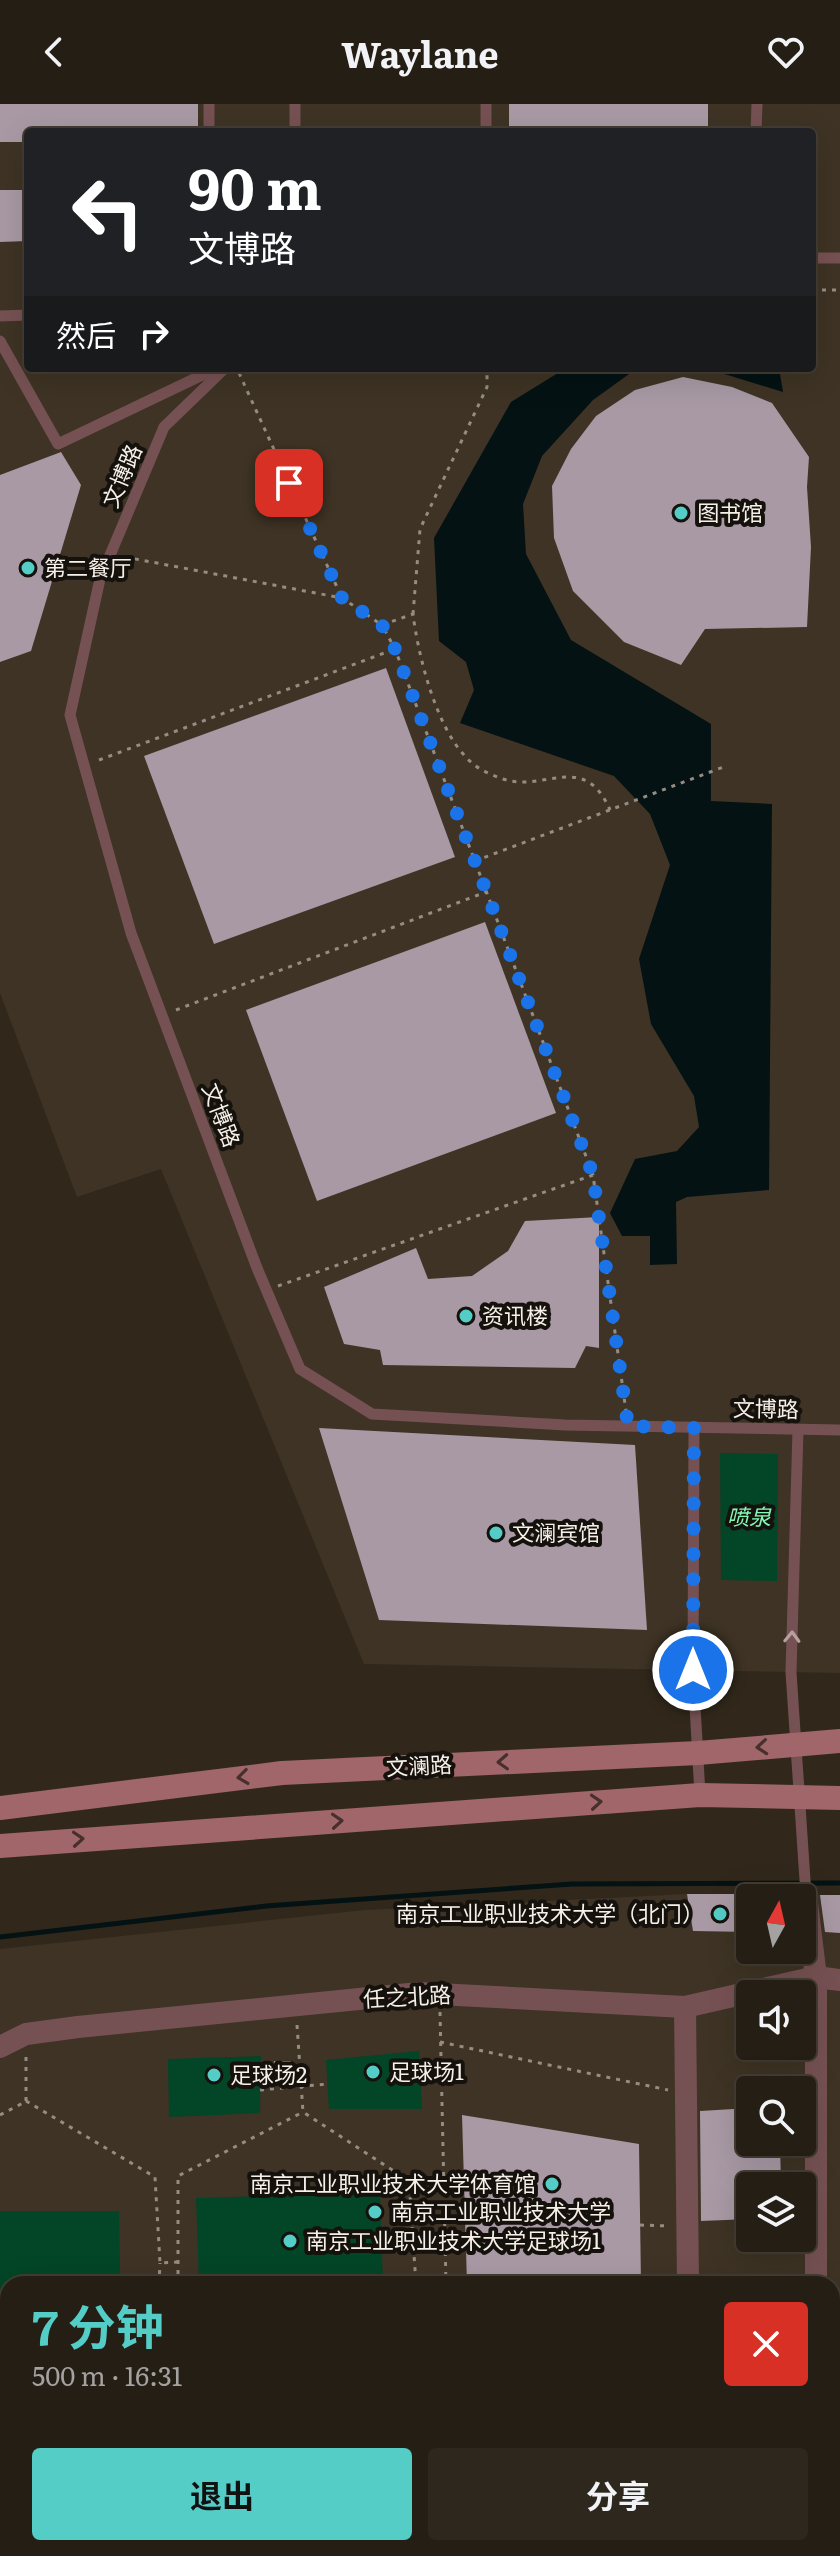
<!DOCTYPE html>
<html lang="zh">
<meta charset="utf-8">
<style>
:root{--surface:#251e14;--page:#2d271d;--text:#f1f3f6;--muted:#a3a2a0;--line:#423c34;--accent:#54cdc7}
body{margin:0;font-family:Literata,"Noto Sans SC",serif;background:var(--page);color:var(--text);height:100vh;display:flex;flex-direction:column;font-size:30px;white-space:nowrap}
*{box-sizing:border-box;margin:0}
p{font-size:26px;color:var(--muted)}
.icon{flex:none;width:44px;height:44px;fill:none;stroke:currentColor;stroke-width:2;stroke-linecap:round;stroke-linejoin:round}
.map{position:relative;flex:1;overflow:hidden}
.details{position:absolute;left:0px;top:2172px;width:840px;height:280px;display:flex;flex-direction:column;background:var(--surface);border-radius:24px 24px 0 0;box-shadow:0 8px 32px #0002,0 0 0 2px var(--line)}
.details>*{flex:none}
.hud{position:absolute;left:24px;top:24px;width:792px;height:244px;border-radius:8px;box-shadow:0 8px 32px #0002,0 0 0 2px var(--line);background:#202124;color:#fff;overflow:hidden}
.needle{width:52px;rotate:8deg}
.fabs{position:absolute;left:736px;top:1780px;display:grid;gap:16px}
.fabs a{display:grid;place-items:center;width:80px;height:80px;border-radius:8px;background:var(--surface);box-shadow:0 8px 32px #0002,0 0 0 2px var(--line);font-size:40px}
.pin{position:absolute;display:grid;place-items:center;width:68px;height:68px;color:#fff;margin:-34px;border-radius:16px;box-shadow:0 4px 12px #0006}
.me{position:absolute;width:88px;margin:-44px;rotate:0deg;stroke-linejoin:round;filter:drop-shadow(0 0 6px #0008)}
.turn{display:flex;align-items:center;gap:28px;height:168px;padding:0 32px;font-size:36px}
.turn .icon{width:104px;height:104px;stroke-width:2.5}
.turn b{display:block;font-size:56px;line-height:68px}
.then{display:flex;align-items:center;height:76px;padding:0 32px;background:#0003;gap:16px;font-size:30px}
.round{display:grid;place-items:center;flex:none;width:84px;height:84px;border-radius:8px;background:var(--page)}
.headline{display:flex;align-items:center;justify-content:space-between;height:136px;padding:0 32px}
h1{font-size:48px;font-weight:700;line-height:60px;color:var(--accent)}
.cta{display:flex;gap:16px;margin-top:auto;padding:16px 32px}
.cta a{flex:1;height:92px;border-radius:8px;background:var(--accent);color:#111;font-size:32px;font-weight:700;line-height:92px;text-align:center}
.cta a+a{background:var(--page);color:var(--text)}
header{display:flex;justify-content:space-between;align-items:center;height:104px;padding:0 32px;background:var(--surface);font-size:36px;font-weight:700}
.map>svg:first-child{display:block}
.education{fill:#3e3324;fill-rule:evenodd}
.green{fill:#034527}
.water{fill:#041214}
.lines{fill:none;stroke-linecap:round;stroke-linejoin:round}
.stream{stroke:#041214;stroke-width:5}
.building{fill:#a899a5}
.path{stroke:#958d83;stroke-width:3;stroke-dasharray:4 6;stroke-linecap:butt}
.lane{stroke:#765153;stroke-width:11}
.street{stroke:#765153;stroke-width:22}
.secondary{stroke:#a06669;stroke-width:24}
.oneway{stroke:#b6a09e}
.oneway2{stroke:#462f2d}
.route{stroke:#1a73e8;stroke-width:14;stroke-dasharray:0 25.2}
.poi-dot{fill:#54cdc7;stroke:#15110c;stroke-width:3}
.labels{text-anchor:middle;stroke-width:8;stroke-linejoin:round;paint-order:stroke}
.street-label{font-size:22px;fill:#f6f0e8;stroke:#15110c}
.poi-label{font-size:22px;fill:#f6f0e8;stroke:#15110c;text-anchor:start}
.park-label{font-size:22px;font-style:italic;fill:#86f9b7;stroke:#15110c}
</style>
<header><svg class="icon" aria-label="back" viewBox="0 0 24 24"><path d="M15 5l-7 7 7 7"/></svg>Waylane<svg class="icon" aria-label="heart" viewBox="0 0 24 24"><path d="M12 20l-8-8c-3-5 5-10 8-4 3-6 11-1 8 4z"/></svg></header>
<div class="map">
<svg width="840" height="2452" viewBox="0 0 840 2452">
<rect width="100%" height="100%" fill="#31281b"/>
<g class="education">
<path d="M0 0H840V1569L364 1560 161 1065 77 1093 0 889ZM28 28H812V264H28Z"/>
<path d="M687 1790 840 1791V2452H0V1845L365 1806ZM750 1794H802V1846H750ZM750 1890H802V1942H750ZM750 1986H802V2038H750ZM750 2082H802V2134H750ZM8 2180H832V2444H8Z"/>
</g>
<g class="green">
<polygon points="720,1349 778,1350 777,1477 721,1476"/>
<polygon points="419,1947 422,2005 329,2005 326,1956"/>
<polygon points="261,1952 260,2009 169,2013 168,1955"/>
<polygon points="380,2089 383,2180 199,2180 196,2094"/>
<polygon points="0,2107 119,2107 120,2180 8,2180 8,2394 0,2395"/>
<polygon points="832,2391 840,2393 840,2452 755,2452 756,2444 832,2444"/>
</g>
<g class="water">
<polygon points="566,264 671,264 656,268 636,265 593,296 542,352 523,400 526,450 571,536 711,620 711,697 772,700 769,1086 687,1093 676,1098 677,1160 650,1161 650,1132 622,1132 610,1109 635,1055 677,1047 699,1023 694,992 651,920 639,855 670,761 650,710 614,672 460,619 474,586 466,558 439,537 434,434 511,298"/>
<polygon points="705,264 779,264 783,288"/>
</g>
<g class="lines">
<polyline class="stream" points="0,1833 266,1802 572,1780 840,1779"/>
</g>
<g class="building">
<polygon points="0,0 198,0 198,28 28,28 28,38 0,38"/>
<rect x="509" y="0" width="199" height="28"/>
<polygon points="0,86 28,86 28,137 0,138"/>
<polygon points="683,273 732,283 772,299 809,353 807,383 811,443 807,523 705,525 681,561 624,538 573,487 554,434 552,382 571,345 596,312 635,286"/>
<polygon points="61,348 81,381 31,547 0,558 0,371"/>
<polygon points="386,564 455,753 214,840 144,652"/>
<polygon points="485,818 556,1009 317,1097 246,906"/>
<polygon points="599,1113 599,1244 586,1242 575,1264 383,1261 380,1246 344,1240 324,1183 416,1144 428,1175 472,1172 508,1147 525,1117"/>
<polygon points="319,1324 635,1341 647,1526 379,1516"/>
<polygon points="687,1790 750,1790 750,1828 693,1827"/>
<polygon points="820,1791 840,1791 840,1829 825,1828"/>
<polygon points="274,1957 291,1957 288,1977 270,1980"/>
<polygon points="750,2004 750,2038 780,2038 781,2082 750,2082 750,2115 701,2117 700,2007"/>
<polygon points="462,2011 639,2040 641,2180 467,2180"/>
</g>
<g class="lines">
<g class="path">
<polyline points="812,186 840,186"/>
<polyline points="239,269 342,494"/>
<polyline points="125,453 342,494 382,521"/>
<polyline points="413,510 420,425 487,283 487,264"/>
<polyline points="99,656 395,545"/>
<polyline points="475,757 726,662"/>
<polyline points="176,906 486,788"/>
<path d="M593 1071 395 545 382 521 413 510C418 551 436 623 466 653 475 664 489 670 503 675 544 689 584 646 610 706"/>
<polyline points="278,1182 593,1071 626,1307"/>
<polyline points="440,1908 446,2180"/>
<polyline points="297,1921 303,2008 409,2077 416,2180"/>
<polyline points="440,1938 668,1986"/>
<polyline points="260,1986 328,1980"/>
<polyline points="26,1997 155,2073 160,2159 178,2158"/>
<polyline points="26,1997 26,1952"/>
<polyline points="0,2011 25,1998"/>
<polyline points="640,2121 668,2122"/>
<polyline points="444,2131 465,2133"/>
<polyline points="159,2180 160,2159"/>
<polyline points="178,2180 178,2072 303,2008"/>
<polyline points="832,2212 840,2213"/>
<polyline points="215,2444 232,2452"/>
<polyline points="448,2444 448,2452"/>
<polyline points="669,2444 713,2450"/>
<polyline points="118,2452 127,2444"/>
<polyline points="348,2452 361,2444"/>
</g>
<g class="lane">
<polyline points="295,0 295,28"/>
<polyline points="209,28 209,0"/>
<polyline points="486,28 486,0"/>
<polyline points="756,28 757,0"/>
<polyline points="812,154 840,154"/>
<polyline points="0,212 28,211"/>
<polyline points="0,237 58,340 217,264"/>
<polyline points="225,264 164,323 100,475 70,611 131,829 257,1164 300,1265 372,1310 565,1321 840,1326"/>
<polyline points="694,1324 693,1566 700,1691"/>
<polyline points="798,1326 791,1568 806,1791"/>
</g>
<g class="street">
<polyline points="806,1791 816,1873 816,2180"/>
<polyline points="685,1903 688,2180"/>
<polyline points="0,1943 26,1930 78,1923 419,1889 685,1903 816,1873 840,1876"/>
<polyline points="832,2375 840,2376"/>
<polyline points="731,2452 733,2444"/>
</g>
<g class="secondary">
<polyline points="0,1704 282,1669 698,1649 840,1637"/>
<polyline points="0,1742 700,1691 840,1694"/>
</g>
</g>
<defs><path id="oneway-chevron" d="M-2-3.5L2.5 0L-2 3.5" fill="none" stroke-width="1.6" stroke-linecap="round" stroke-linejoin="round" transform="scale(2)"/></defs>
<use class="oneway" href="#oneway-chevron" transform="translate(792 1533) rotate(-88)"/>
<g class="oneway2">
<use href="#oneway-chevron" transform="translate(762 1643) rotate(175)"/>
<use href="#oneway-chevron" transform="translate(503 1658) rotate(177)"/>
<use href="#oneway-chevron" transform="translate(243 1673) rotate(173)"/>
<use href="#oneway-chevron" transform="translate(596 1698) rotate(-4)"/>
<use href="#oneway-chevron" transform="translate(337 1717) rotate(-4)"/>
<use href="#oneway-chevron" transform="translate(78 1735) rotate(-4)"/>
</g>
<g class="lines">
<polyline class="route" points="289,379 342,494 382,521 395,545 593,1071 628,1322 694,1324 693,1566"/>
</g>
<g class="poi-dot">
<circle cx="681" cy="409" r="8"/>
<circle cx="28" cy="464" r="8"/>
<circle cx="466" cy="1212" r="8"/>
<circle cx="496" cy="1429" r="8"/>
<circle cx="720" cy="1810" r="8"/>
<circle cx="373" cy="1968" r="8"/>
<circle cx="214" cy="1971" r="8"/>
<circle cx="552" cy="2080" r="8"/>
<circle cx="375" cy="2108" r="8"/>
<circle cx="290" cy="2137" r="8"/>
</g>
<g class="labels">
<g class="street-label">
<text transform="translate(122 372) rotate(-67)" y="8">文博路</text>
<text transform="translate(221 1011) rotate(69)" y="8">文博路</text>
<text transform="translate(766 1305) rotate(1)" y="8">文博路</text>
<text transform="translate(419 1662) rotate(-3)" y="8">文澜路</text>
<text transform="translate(407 1893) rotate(-3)" y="8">任之北路</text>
</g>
<g class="poi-label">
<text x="697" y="417">图书馆</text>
<text x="44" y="472">第二餐厅</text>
<text x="482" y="1220">资讯楼</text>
<text x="512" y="1437">文澜宾馆</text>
<text x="704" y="1818" text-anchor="end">南京工业职业技术大学（北门）</text>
<text x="389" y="1976">足球场1</text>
<text x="230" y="1979">足球场2</text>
<text x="536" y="2088" text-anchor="end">南京工业职业技术大学体育馆</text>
<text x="391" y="2116">南京工业职业技术大学</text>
<text x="306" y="2145">南京工业职业技术大学足球场1</text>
</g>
<g class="park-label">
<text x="749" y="1421">喷泉</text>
</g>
</g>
</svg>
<div class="fabs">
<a><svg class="needle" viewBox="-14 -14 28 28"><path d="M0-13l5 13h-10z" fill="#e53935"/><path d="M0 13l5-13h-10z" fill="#a3a2a0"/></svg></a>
<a><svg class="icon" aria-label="sound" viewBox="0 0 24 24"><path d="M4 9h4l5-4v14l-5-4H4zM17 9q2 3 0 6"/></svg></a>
<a><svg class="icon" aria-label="search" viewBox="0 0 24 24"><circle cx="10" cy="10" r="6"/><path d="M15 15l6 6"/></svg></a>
<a><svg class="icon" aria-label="layers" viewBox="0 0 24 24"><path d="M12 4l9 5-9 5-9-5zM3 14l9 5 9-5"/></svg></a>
</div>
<div class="pin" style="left:289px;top:379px;background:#d93025"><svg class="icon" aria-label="arrive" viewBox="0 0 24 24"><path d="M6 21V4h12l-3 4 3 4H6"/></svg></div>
<svg class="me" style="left:693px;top:1566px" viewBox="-20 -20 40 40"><circle r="17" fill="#1a73e8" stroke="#fff" stroke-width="3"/><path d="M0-11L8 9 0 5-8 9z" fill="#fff"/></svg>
<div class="hud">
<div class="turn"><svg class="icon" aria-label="left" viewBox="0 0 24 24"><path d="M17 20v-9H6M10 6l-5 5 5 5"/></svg><div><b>90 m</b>文博路</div></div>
<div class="then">然后<svg class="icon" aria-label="right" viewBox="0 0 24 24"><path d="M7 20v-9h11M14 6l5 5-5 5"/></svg></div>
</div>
<section class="details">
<div class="headline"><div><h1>7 分钟</h1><p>500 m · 16:31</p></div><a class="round" style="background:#d93025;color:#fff"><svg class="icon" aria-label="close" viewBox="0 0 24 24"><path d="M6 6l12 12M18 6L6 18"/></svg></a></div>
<div class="cta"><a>退出</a><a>分享</a></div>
</section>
</div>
